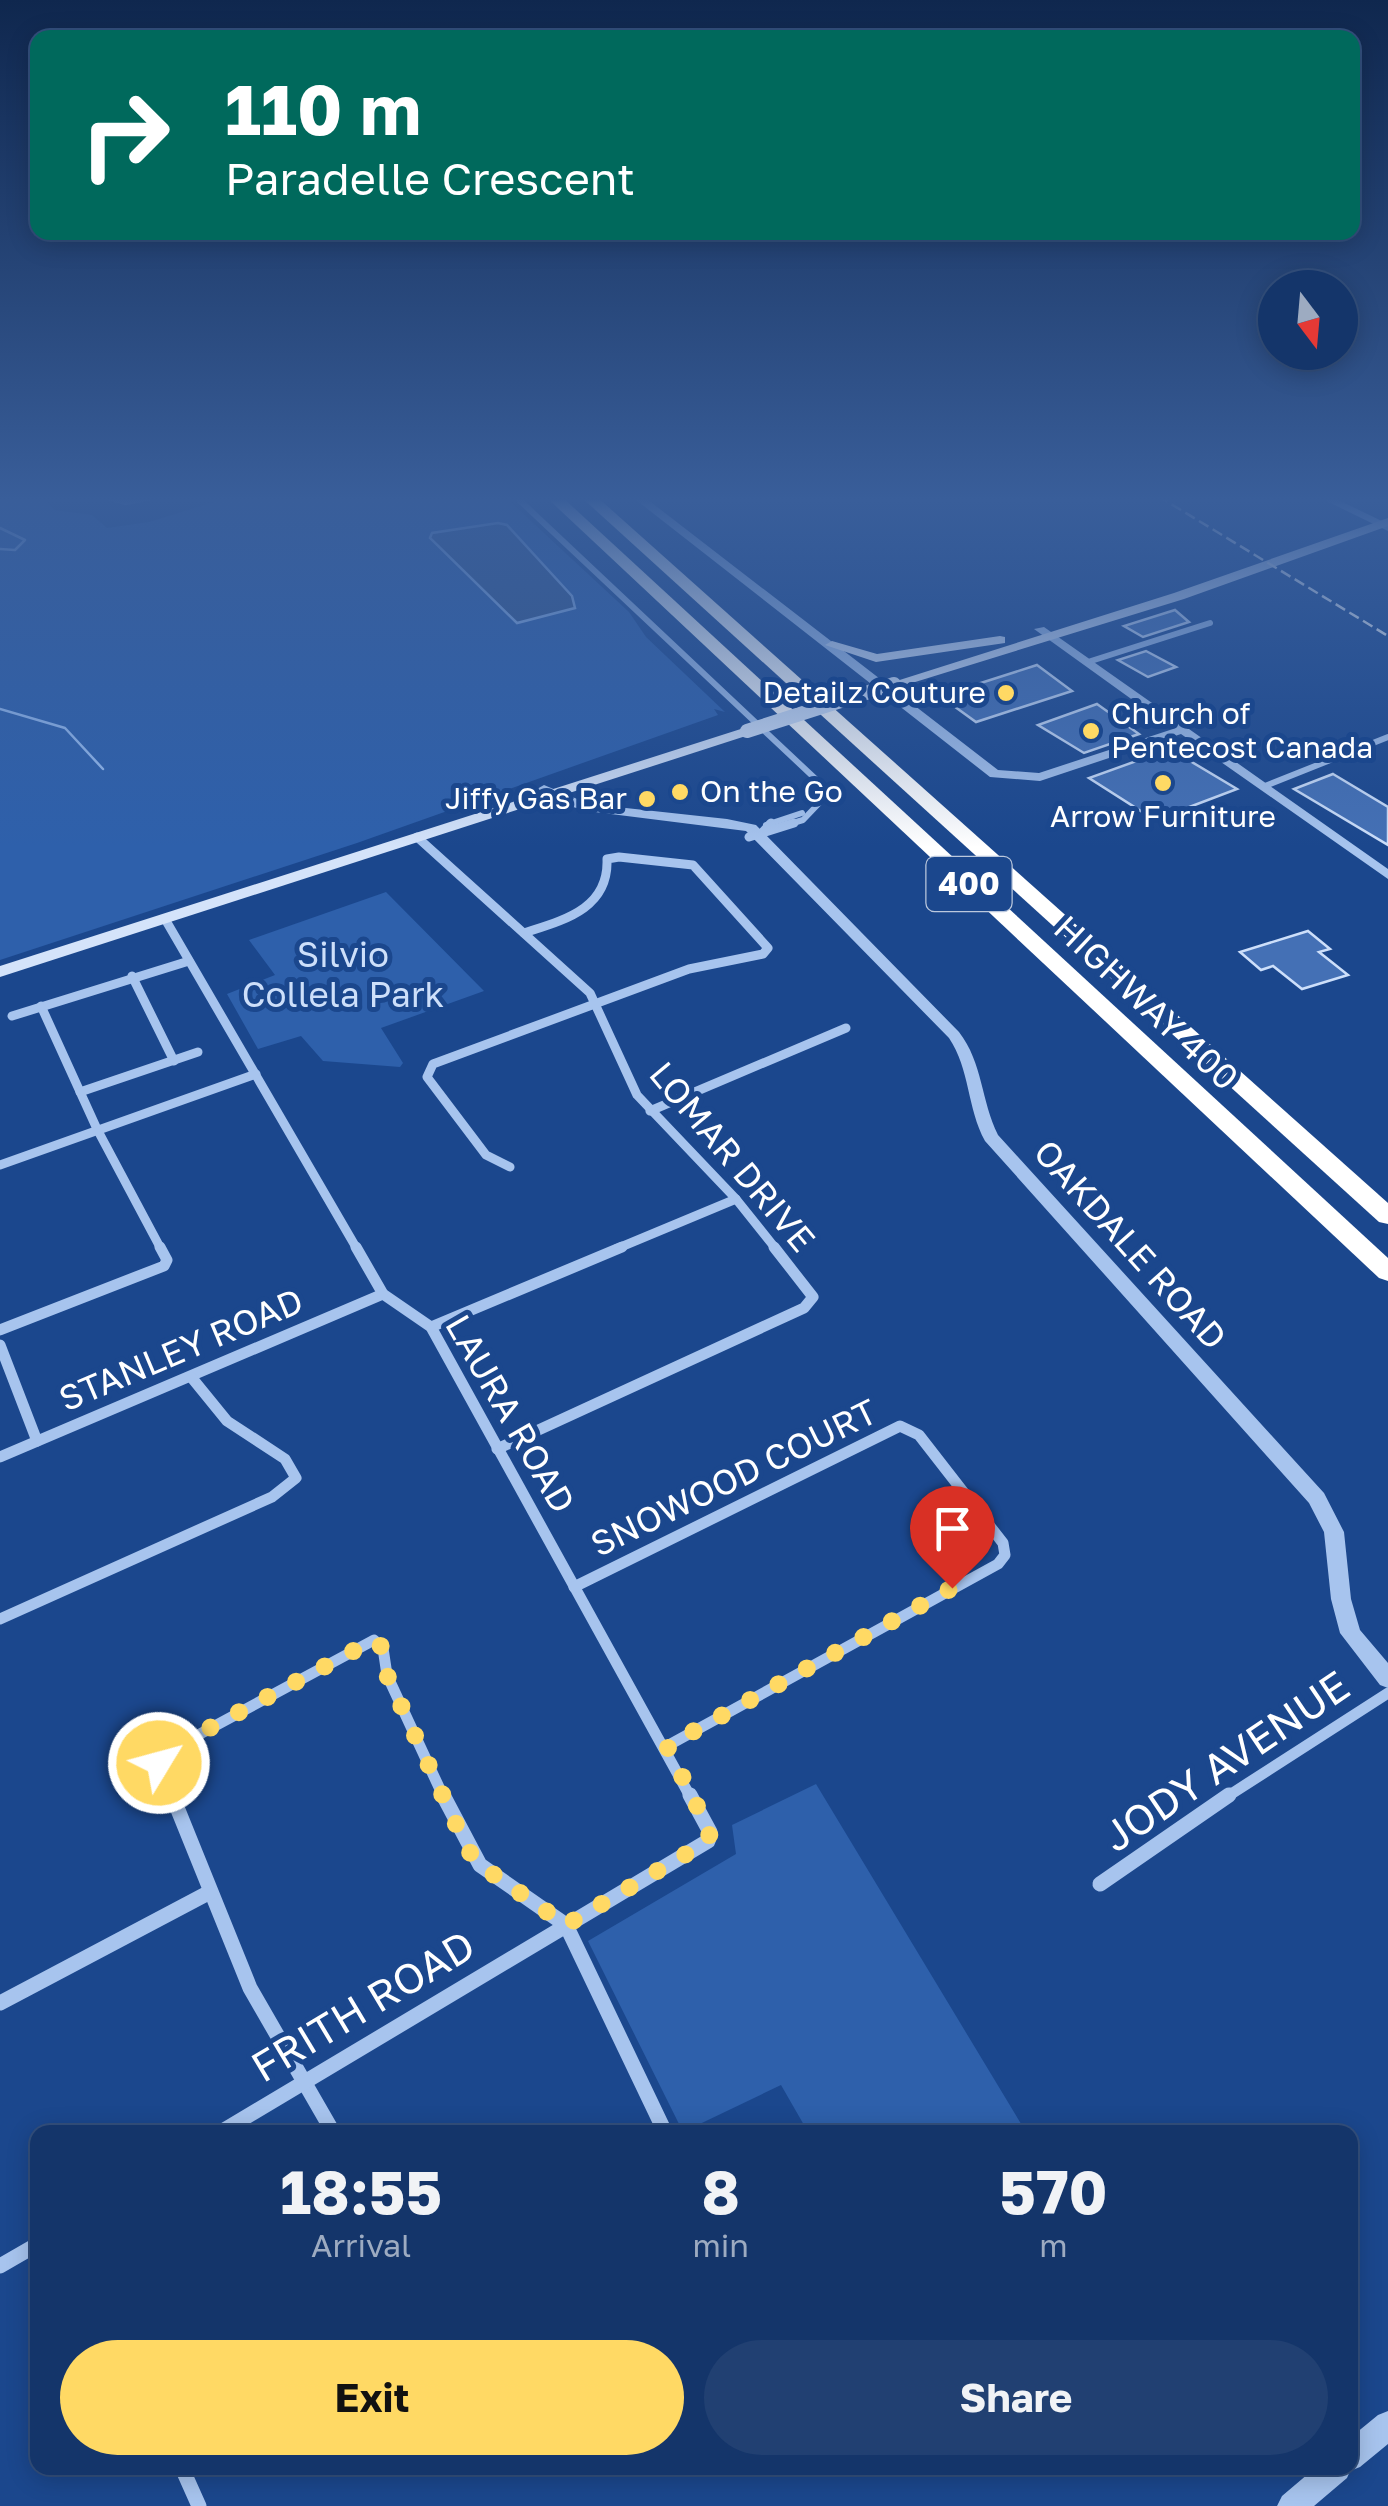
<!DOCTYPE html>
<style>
:root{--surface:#14356a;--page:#214072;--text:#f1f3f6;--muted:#9dabc1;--line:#33507e;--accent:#ffd964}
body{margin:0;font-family:"Golos Text",sans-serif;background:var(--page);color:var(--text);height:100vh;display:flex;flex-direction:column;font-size:38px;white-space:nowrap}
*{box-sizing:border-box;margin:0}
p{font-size:32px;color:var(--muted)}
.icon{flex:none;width:55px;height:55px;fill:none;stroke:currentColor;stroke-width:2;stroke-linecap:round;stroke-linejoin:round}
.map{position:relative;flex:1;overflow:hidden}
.drawer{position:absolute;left:30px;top:2125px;width:1328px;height:350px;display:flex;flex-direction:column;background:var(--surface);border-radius:20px;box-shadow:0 5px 25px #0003,0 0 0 2px var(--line)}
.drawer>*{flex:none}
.hud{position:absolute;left:30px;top:30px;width:1330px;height:210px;border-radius:20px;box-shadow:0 5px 25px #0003,0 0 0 2px var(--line);background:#00695c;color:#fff;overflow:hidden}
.needle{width:65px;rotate:164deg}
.fabs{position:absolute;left:1258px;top:270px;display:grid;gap:20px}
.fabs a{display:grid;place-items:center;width:100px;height:100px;border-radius:50%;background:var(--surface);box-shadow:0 5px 25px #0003,0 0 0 2px var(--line);font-size:50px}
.pin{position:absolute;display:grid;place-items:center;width:85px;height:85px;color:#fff;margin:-102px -42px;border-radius:50% 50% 50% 0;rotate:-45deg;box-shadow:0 0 10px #0007}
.pin .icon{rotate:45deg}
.me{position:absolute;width:110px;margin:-55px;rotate:53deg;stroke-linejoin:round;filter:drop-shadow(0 0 8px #0008)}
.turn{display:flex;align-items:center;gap:35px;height:210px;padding:0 30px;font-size:45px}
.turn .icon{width:130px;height:130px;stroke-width:2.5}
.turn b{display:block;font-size:70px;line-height:85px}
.eta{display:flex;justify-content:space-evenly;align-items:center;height:170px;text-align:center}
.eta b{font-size:60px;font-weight:700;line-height:70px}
.cta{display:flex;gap:20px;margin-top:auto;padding:20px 30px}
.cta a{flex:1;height:115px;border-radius:60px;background:var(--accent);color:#111;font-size:40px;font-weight:700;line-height:115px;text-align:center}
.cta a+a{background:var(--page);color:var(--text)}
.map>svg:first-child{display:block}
.green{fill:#2e60ab}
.water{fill:#355689;stroke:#9abef0;stroke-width:2.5}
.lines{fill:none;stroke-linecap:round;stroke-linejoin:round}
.stream{stroke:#9abef0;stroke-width:2.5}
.building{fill:#4470b5;stroke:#cddffa;stroke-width:2.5}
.minor-far3{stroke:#a7c4ee;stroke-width:6}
.minor-far2{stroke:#a7c4ee;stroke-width:9}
.minor-far1{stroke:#a7c4ee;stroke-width:11}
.minor{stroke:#a7c4ee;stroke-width:15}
.tertiary{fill:#a7c4ee;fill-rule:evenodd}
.secondary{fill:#d4e3fa;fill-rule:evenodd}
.motorway{fill:#fff;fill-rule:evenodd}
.rail{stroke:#fff;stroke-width:2.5;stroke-dasharray:11 5;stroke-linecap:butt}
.secondary-bridge{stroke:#d4e3fa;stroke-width:14}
.route{stroke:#ffd964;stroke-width:18;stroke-dasharray:0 32.4}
.poi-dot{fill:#ffd964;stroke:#1b478d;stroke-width:4}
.labels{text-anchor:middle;stroke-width:10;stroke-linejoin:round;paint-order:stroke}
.far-poi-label{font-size:30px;fill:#fff;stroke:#1b478d;text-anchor:end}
.shield{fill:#1b478d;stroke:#bbc8dd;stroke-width:2.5}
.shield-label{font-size:32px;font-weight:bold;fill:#fff}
.park-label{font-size:35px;fill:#cddffa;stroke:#1b478d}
.street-label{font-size:35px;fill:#fff;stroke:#1b478d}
.near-street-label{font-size:42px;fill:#fff;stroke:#1b478d}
</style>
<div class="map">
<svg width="1388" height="2506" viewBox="0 0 1388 2506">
<rect width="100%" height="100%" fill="#1b478d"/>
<g class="green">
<polygon points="0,496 43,496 54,510 92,515 107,528 149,522 234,496 504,496 629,612 646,637 725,712 714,709 718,715 357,843 0,960"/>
<polygon points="386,892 484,991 381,1028 403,1063 400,1067 323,1061 301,1036 258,1049 227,994 275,975 249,940"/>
<polygon points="816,1784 1026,2132 808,2132 781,2085 683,2132 588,1941 736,1854 732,1825"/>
</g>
<polygon class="water" points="498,523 507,525 572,596 575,608 517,623 430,538 432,533"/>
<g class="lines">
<g class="stream">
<polyline points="0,528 25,540 15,550 0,549"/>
<polyline points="0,709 65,728 103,769"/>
</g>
</g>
<g class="building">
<polygon points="1175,610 1189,622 1143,637 1124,626"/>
<polygon points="1146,651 1176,667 1148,677 1118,660"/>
<polygon points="1037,665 1072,691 976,722 940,696"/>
<polygon points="1097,704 1139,734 1084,753 1038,725"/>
<polygon points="1170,749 1237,789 1155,820 1089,778"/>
<polygon points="1333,774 1388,807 1388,845 1294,789"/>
<polygon points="1308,931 1330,949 1319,952 1348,975 1302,989 1273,966 1261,970 1240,952"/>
</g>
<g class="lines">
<g class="minor-far3">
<polyline points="104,496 126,502 158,496"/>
<polyline points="515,496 822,785 824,798 803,820 786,825"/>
<polyline points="1091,661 1210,623"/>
<polyline points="1265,786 1388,737"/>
<polyline points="766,825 802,813"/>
</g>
<g class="minor-far2">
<polyline points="761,834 771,823"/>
<polyline points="417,837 590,993 637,1095 736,1199 776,1249"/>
<polyline points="749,837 794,823"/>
<polyline points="165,919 357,1249"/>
<polyline points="132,976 174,1061"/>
<polyline points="41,1006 97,1129 161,1249"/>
<polyline points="12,1016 189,961"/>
<polyline points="80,1092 198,1052"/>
<polyline points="650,1111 846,1028"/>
<polyline points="0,1165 256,1074"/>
<path d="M510 1167 486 1155 427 1077 433 1064 689 969 763 954 768 948 693 865 619 857 607 859C609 909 564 920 524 933"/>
<polyline points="616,1249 736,1199"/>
</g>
<g class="minor-far1">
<polyline points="356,1247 383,1294 431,1327 691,1798"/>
<polyline points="431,1327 622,1247"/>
<polyline points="0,1330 164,1266 167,1260 160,1247"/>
<polyline points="0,1345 37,1441"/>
<polyline points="497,1449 804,1308 813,1297 774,1247"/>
<polyline points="0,1457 383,1294"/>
<polyline points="574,1587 900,1426 919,1435 1003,1543 1005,1555 998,1564 667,1746"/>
<polyline points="0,1619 272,1497 296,1478 285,1459 227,1421 192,1378"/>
<polyline points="173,1798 159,1763 161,1755 374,1640 383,1648 387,1675 444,1798"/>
<polyline points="1225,1798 1388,1693"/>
</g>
<g class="minor">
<polyline points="172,1795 250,1988 333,2132"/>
<polyline points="443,1795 480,1865 566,1925 665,2132"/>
<polyline points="1100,1884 1229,1795"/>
<polyline points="0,2003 210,1892"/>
<polyline points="221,2132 708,1841 710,1832 690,1795"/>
<polyline points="0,2266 38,2244"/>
<polyline points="182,2468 199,2506"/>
</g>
<g class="tertiary">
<polygon points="631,496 643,496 998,770 1039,773 1173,729 1034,629 1044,627 1388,869 1388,879 1181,734 1040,781 990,777"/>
<polygon points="1316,496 1330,496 1388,524 1388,531"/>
<path d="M544 785 589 804 727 819 756 825 959 1032C983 1063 981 1101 998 1135L1324 1493 1344 1532 1351 1599 1360 1630 1388 1663V1688L1380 1685 1340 1633 1331 1599 1324 1532 1309 1503 985 1141C967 1108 970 1069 949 1038L746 831 587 811 559 803 539 792 537 789Z"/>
<polygon points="1388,2411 1388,2444 1360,2467 1350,2471 1347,2478 1314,2506 1277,2506 1282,2496 1315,2468 1350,2468 1350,2438 1378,2415"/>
</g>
<g class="secondary">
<polygon points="1388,518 1388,526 1184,599 899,687 887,684 1174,593"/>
<polygon points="1000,636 1005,637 1005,643 876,662 825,645 832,641 877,654"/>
<polygon points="747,727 754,731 752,734 0,977 0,966"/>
</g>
<g class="motorway">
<polygon points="545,496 561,496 1388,1258 1388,1281 1379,1278"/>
<polygon points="580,496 596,496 1388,1203 1388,1224 1379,1222"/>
</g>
<polyline class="rail" points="1158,496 1388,636"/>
<polyline class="secondary-bridge" points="747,731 894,684"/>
</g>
<linearGradient id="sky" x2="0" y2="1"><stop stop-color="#0f274e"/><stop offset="0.59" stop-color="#395e9a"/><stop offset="1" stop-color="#395e9a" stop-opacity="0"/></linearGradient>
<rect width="1388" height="847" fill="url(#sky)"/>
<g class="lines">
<polyline class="route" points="159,1763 161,1755 174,1747 374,1640 383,1648 387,1675 468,1850 480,1865 566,1925 708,1841 710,1832 667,1746 952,1588"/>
</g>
<g class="poi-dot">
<circle cx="1006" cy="693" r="10"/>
<circle cx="1091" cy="731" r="10"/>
<circle cx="1163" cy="783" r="10"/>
<circle cx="680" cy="792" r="10"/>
<circle cx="647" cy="799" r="10"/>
</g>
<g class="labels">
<g class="far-poi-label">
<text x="986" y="703">Detailz Couture</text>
<text x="1111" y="724" text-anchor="start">Church of<tspan x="1111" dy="34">Pentecost Canada</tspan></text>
<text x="700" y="802" text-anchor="start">On the Go</text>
<text x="627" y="809">Jiffy Gas Bar</text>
<text x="1163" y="827" text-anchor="middle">Arrow Furniture</text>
</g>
<rect class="shield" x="926.5" y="857" width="85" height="54" rx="8"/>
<g class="shield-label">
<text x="969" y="895">400</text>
</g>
<g class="park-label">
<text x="343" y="967">Silvio<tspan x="343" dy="40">Collela Park</tspan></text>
</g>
<g class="street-label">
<text transform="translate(1146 1003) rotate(43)" y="12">HIGHWAY 400</text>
<text transform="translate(732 1157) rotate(50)" y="12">LOMAR DRIVE</text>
<text transform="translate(1130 1245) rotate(48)" y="12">OAKDALE ROAD</text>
<text transform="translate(181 1350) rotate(-23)" y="12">STANLEY ROAD</text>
<text transform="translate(510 1414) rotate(60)" y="12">LAURA ROAD</text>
<text transform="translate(734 1478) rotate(-26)" y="12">SNOWOOD COURT</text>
</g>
<g class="near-street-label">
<text transform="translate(1226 1761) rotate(-34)" y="15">JODY AVENUE</text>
<text transform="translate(363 2006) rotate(-31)" y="15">FRITH ROAD</text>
</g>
</g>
</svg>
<div class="fabs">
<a><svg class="needle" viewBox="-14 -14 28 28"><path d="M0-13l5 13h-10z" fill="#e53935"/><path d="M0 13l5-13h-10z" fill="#9dabc1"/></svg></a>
</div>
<div class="pin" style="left:952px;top:1588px;background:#d93025"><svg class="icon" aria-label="arrive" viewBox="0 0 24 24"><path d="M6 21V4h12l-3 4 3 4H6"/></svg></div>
<svg class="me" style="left:159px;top:1763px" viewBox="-20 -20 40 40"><circle r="17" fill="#ffd964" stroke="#fff" stroke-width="3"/><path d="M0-11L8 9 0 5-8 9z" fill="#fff"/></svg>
<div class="hud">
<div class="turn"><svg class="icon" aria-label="right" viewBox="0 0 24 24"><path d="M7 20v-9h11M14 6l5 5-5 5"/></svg><div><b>110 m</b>Paradelle Crescent</div></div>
</div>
<section class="drawer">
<div class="eta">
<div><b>18:55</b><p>Arrival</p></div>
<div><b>8</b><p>min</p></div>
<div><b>570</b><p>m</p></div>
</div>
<div class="cta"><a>Exit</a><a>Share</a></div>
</section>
</div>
